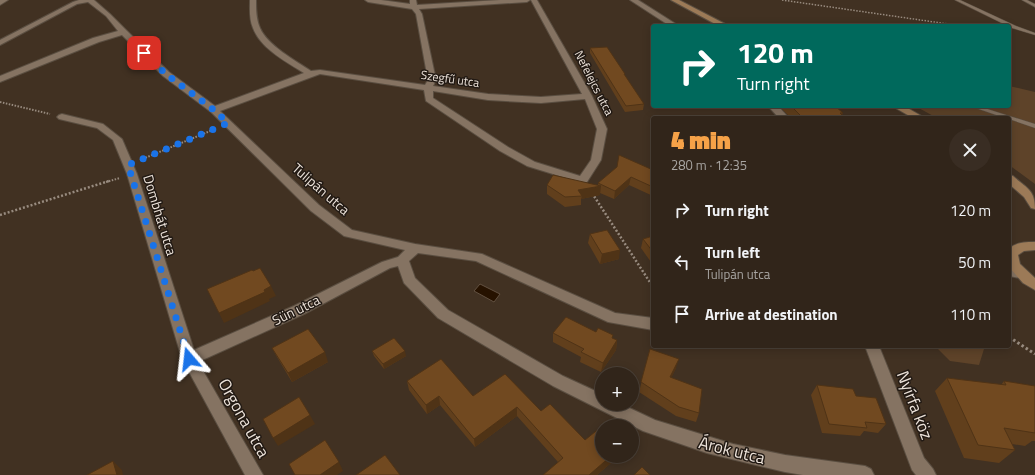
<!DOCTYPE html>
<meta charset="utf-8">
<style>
:root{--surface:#31251a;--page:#392d23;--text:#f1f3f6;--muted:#a8a5a2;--line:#4c4239;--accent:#f6a248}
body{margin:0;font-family:"Titillium Web",sans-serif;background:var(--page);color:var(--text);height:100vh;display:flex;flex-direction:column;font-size:15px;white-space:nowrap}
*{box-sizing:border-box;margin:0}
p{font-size:13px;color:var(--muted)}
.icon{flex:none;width:22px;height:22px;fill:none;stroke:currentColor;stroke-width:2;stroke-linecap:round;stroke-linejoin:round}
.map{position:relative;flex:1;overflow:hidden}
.side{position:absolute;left:651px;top:116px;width:360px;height:232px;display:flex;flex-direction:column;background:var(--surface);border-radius:4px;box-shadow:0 2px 10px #0003,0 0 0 1px var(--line)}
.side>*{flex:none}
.banner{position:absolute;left:651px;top:24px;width:360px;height:84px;border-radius:4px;box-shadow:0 2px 10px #0003,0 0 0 1px var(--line);background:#00695c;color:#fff;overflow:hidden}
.tools{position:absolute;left:595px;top:367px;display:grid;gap:8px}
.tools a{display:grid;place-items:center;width:44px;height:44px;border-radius:50%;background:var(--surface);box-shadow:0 2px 10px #0003,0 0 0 1px var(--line);font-size:20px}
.pin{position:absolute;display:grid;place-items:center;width:34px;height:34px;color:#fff;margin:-17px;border-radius:8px;box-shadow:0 2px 6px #0006}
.me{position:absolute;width:44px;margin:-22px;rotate:343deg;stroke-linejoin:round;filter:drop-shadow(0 0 3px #0008)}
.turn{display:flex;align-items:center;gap:14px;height:84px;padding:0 20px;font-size:18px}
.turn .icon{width:52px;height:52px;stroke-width:2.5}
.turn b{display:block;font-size:28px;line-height:34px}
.round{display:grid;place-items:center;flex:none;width:42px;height:42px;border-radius:21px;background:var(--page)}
.head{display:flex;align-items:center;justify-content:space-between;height:68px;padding:0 20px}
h1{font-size:24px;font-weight:800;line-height:30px;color:var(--accent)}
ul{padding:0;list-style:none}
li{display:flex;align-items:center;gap:12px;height:52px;padding:0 20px}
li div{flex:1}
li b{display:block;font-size:15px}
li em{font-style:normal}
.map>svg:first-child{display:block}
.green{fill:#5e4329}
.water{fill:#261200;stroke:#625141}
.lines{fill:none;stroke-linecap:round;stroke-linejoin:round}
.lane-casing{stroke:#5a4e41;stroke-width:1}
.street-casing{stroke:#5a4e41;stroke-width:2}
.secondary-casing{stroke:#5a4e41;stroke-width:2}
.path-far3{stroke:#988b7f;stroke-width:1.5;stroke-dasharray:1.5 1.5;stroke-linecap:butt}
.path-far2{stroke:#988b7f;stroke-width:2;stroke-dasharray:1.5 1.5;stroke-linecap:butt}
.path-far1{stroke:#988b7f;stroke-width:2.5;stroke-dasharray:2 2;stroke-linecap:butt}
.path{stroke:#988b7f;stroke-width:3;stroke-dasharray:2.5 2.5;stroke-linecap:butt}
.lane{fill:#857362;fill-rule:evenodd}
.street{fill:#857362;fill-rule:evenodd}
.secondary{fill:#9c7a57;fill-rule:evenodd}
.wall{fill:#613f1c}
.shaded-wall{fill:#4f3316}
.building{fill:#714920;stroke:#4f3316}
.route{stroke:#1a73e8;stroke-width:7;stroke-dasharray:0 12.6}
.labels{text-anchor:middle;stroke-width:3;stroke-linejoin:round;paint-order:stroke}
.far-street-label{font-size:12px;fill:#ede3da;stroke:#221a14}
.street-label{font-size:14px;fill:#ede3da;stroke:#221a14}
.near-street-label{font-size:17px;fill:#ede3da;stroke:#221a14}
</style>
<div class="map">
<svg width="1035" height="475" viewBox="0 0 1035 475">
<rect width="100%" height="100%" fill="#413122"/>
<g class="green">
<polygon points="1009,86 1035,92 1035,184 1009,165 1009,118 937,118 915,106 1009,106"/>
<polygon points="935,346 980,346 984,349 979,365 950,361"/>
</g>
<polygon class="water" points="480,284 500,294 494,302 474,291"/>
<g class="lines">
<defs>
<g id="lane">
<polygon points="955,0 960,0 1016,26 1035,33 1035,35 1012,28"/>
<polygon points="1022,0 1027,0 1035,4 1035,7"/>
<polygon points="970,106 978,106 1035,124 1035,128 1009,119 1009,118 1005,118"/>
</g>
<g id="street">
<polygon points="0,0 8,0 0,5"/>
<path d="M79 0H94L110 14 126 30 169 72 215 106 304 73C287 62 261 49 253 28 249 19 250 9 250 0H256C256 9 256 19 260 28 267 45 296 61 311 71L320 70 425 85 428 80 416 14 412 9 368 2 365 0H381L410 4V0H416L417 5 500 0H530L527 2 419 9 422 14 436 80 433 86 488 94 541 97 582 94 531 0H537L592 96 607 129 601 160 587 182H579L527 166 500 151 426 101 424 90 320 74 220 111 319 205 352 230 415 244 482 254 615 313 653 318V330L608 322 476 261 418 253 409 261 415 278 448 310 563 376 602 394V404H621L655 420 733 444 785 455 865 466 871 469 874 475H803L785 472 707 453 643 431 553 386 438 318 404 283 398 266 390 268 304 314 198 362 263 475H245L182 359 127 174 113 140 97 128 59 119 57 117 59 115 62 114 103 124 122 139 137 174 194 350 294 306 382 262 398 257 405 250 344 236 311 211 211 112 163 76 122 35 99 42 0 82V76L93 38 118 31 106 16 88 2 77 4 0 45V40L73 2ZM433 91 488 100 541 103 585 99 597 129 591 160 580 176 535 162 508 147 433 98Z"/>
<polygon points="630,0 638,0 679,26 670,26"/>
<polygon points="768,106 778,106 789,118 779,118"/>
<polygon points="1009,266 1025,270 1026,273 1025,276 1020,278 1009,276"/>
<polygon points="865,346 879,346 924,458 933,469 936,475 916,475 912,470"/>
</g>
<g id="secondary">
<polygon points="671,0 679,0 729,26 719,26"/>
<polygon points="892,106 904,106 925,118 913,118"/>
<path d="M1009 175 1013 176C1026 188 1035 189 1035 209L1031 208 1024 197 1009 184Z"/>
<path d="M1035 242V250L1024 251 1018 255 1020 264 1035 278V290L1023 283 1009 267C1009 262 1008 255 1009 251 1011 242 1028 242 1035 242Z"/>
</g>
</defs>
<use href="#lane" class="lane-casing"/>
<use href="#street" class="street-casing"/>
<use href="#secondary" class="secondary-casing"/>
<polyline class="path-far3" points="782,0 962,26"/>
<g class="path-far2">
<polyline points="0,102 50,114"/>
<polyline points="140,160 215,129"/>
<polyline points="106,182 120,178"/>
</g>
<g class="path-far1">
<polyline points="592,193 653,287"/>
<polyline points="0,215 109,181"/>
</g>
<polyline class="path" points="1009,337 1035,354"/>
<use href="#lane" class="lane"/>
<use href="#street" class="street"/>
<use href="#secondary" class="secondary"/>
</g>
<g class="wall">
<polygon points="590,48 625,74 625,76 644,104 643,110 625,112 590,53"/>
<polygon points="779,106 835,106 843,113 842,115 845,118 791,118"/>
<polygon points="617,167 653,170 653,196 629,185 614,199 600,193 600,195 581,199 581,205 565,207 547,194 547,185 598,185 598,183"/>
<polygon points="590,234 619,259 600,264 588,243"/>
<polygon points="653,236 653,265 641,248 643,239"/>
<polygon points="596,332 617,340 616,350 601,372 580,362 581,357 553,342 553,333"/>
<polygon points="272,348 328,362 292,382 277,357"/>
<polygon points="650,349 676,368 671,378 699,413 696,422 676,416 639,392"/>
<polygon points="372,351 406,356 384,369 374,356"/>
<polygon points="947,378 1001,385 1004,381 1035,386 1035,441 1032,441 1025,446 1012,444 1015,450 999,463 964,458 935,391"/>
<polygon points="407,381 541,411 585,440 619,456 597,475 543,475 558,462 517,416 475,447 440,405 427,414 409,390"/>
<polygon points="817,385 856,396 886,424 878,433 864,431 860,436 822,433 811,395"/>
</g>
<g class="shaded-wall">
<polygon points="631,177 629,185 614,199 615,191"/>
<polygon points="601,186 600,195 581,199 582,196 578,190"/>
<polygon points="620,250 619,259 600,264 602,254"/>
<polygon points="271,286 276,296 269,299 270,301 224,323 219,313"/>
<polygon points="617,340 616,350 601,372 603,363"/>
<polygon points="405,351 406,356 384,369 383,364"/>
<polygon points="325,352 328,362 292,382 288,373"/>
<polygon points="679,359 676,368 667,387 670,377"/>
<polygon points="439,396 440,405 427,414 426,405"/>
<polygon points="517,407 517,416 475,447 474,439"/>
<polygon points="310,415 315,424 278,446 273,438"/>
<polygon points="611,456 619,456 597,475 589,475"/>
<polygon points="113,461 122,470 123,475 117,475"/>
<polygon points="339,462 343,471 337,475 320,475"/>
</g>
<g class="building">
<polygon points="607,47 625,74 624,74 644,104 626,106 590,48"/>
<polygon points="791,106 835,106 843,113 840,113 845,118 808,118 806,117 802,117"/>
<polygon points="619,155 653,170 653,187 631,177 615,191 598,183 617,167"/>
<polygon points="553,175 601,186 578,190 582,196 565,197 547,185"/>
<polygon points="607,230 620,250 602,254 590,234"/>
<polygon points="653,236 653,252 643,239"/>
<polygon points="260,268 271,286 264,290 265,292 219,313 207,289 252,270 253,271"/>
<polygon points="566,317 596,332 598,328 613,335 612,338 617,340 603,363 581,352 584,349 553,333"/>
<polygon points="308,329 325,352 288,373 272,348"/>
<polygon points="394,338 405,351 383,364 372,351"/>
<polygon points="650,349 679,359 670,377 702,389 699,413 679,407 641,382"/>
<polygon points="441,359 473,396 505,374 541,411 550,404 585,440 601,427 602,428 602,456 611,456 589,475 543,475 563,458 517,407 474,439 439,396 426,405 407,381"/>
<polygon points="947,378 1006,385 1004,381 1035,386 1035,433 1004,428 1015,450 978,445"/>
<polygon points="817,385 853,389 856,396 876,398 886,424 865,422 867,428 829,424"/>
<polygon points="299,397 310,415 273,438 263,419"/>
<polygon points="325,440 339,462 320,475 295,475 289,464"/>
<polygon points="385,455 400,475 356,475"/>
<polygon points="113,461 117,475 87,475"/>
<polygon points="642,467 650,475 634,475"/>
</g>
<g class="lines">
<polyline class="route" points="144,53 166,74 214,110 228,123 128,165 189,359"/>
</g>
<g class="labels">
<g class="far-street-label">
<text transform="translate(450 79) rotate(8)" y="4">Szegfű utca</text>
<text transform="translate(594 83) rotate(63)" y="4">Nefelejcs utca</text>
</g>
<g class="street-label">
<text transform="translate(321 189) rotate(41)" y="5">Tulipán utca</text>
<text transform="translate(160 215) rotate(73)" y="5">Dombhát utca</text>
<text transform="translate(296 310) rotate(-26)" y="5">Sün utca</text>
</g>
<g class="near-street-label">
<text transform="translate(915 405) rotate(69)" y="6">Nyírfa köz</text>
<text transform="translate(244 418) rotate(61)" y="6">Orgona utca</text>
<text transform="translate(732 450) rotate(14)" y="6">Árok utca</text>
</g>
</g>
</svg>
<div class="tools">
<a>+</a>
<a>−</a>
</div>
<div class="pin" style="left:144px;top:53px;background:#d93025"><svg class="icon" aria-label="arrive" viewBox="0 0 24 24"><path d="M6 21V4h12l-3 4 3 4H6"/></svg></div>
<svg class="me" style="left:189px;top:359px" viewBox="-20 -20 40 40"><path d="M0-17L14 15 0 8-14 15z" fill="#1a73e8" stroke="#fff" stroke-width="4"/></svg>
<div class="banner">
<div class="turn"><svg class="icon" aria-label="right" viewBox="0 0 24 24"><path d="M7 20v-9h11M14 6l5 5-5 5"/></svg><div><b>120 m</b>Turn right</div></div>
</div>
<section class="side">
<div class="head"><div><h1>4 min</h1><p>280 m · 12:35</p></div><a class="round"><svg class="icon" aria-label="close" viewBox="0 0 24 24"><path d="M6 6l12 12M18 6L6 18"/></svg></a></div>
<ul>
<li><svg class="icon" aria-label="right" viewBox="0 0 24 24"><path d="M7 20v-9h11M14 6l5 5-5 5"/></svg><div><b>Turn right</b></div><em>120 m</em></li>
<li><svg class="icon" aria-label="left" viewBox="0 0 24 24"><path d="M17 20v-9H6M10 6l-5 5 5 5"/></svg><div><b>Turn left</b><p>Tulipán utca</p></div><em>50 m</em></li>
<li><svg class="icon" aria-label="arrive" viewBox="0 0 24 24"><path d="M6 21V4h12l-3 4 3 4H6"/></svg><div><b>Arrive at destination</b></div><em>110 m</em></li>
</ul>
</section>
</div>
